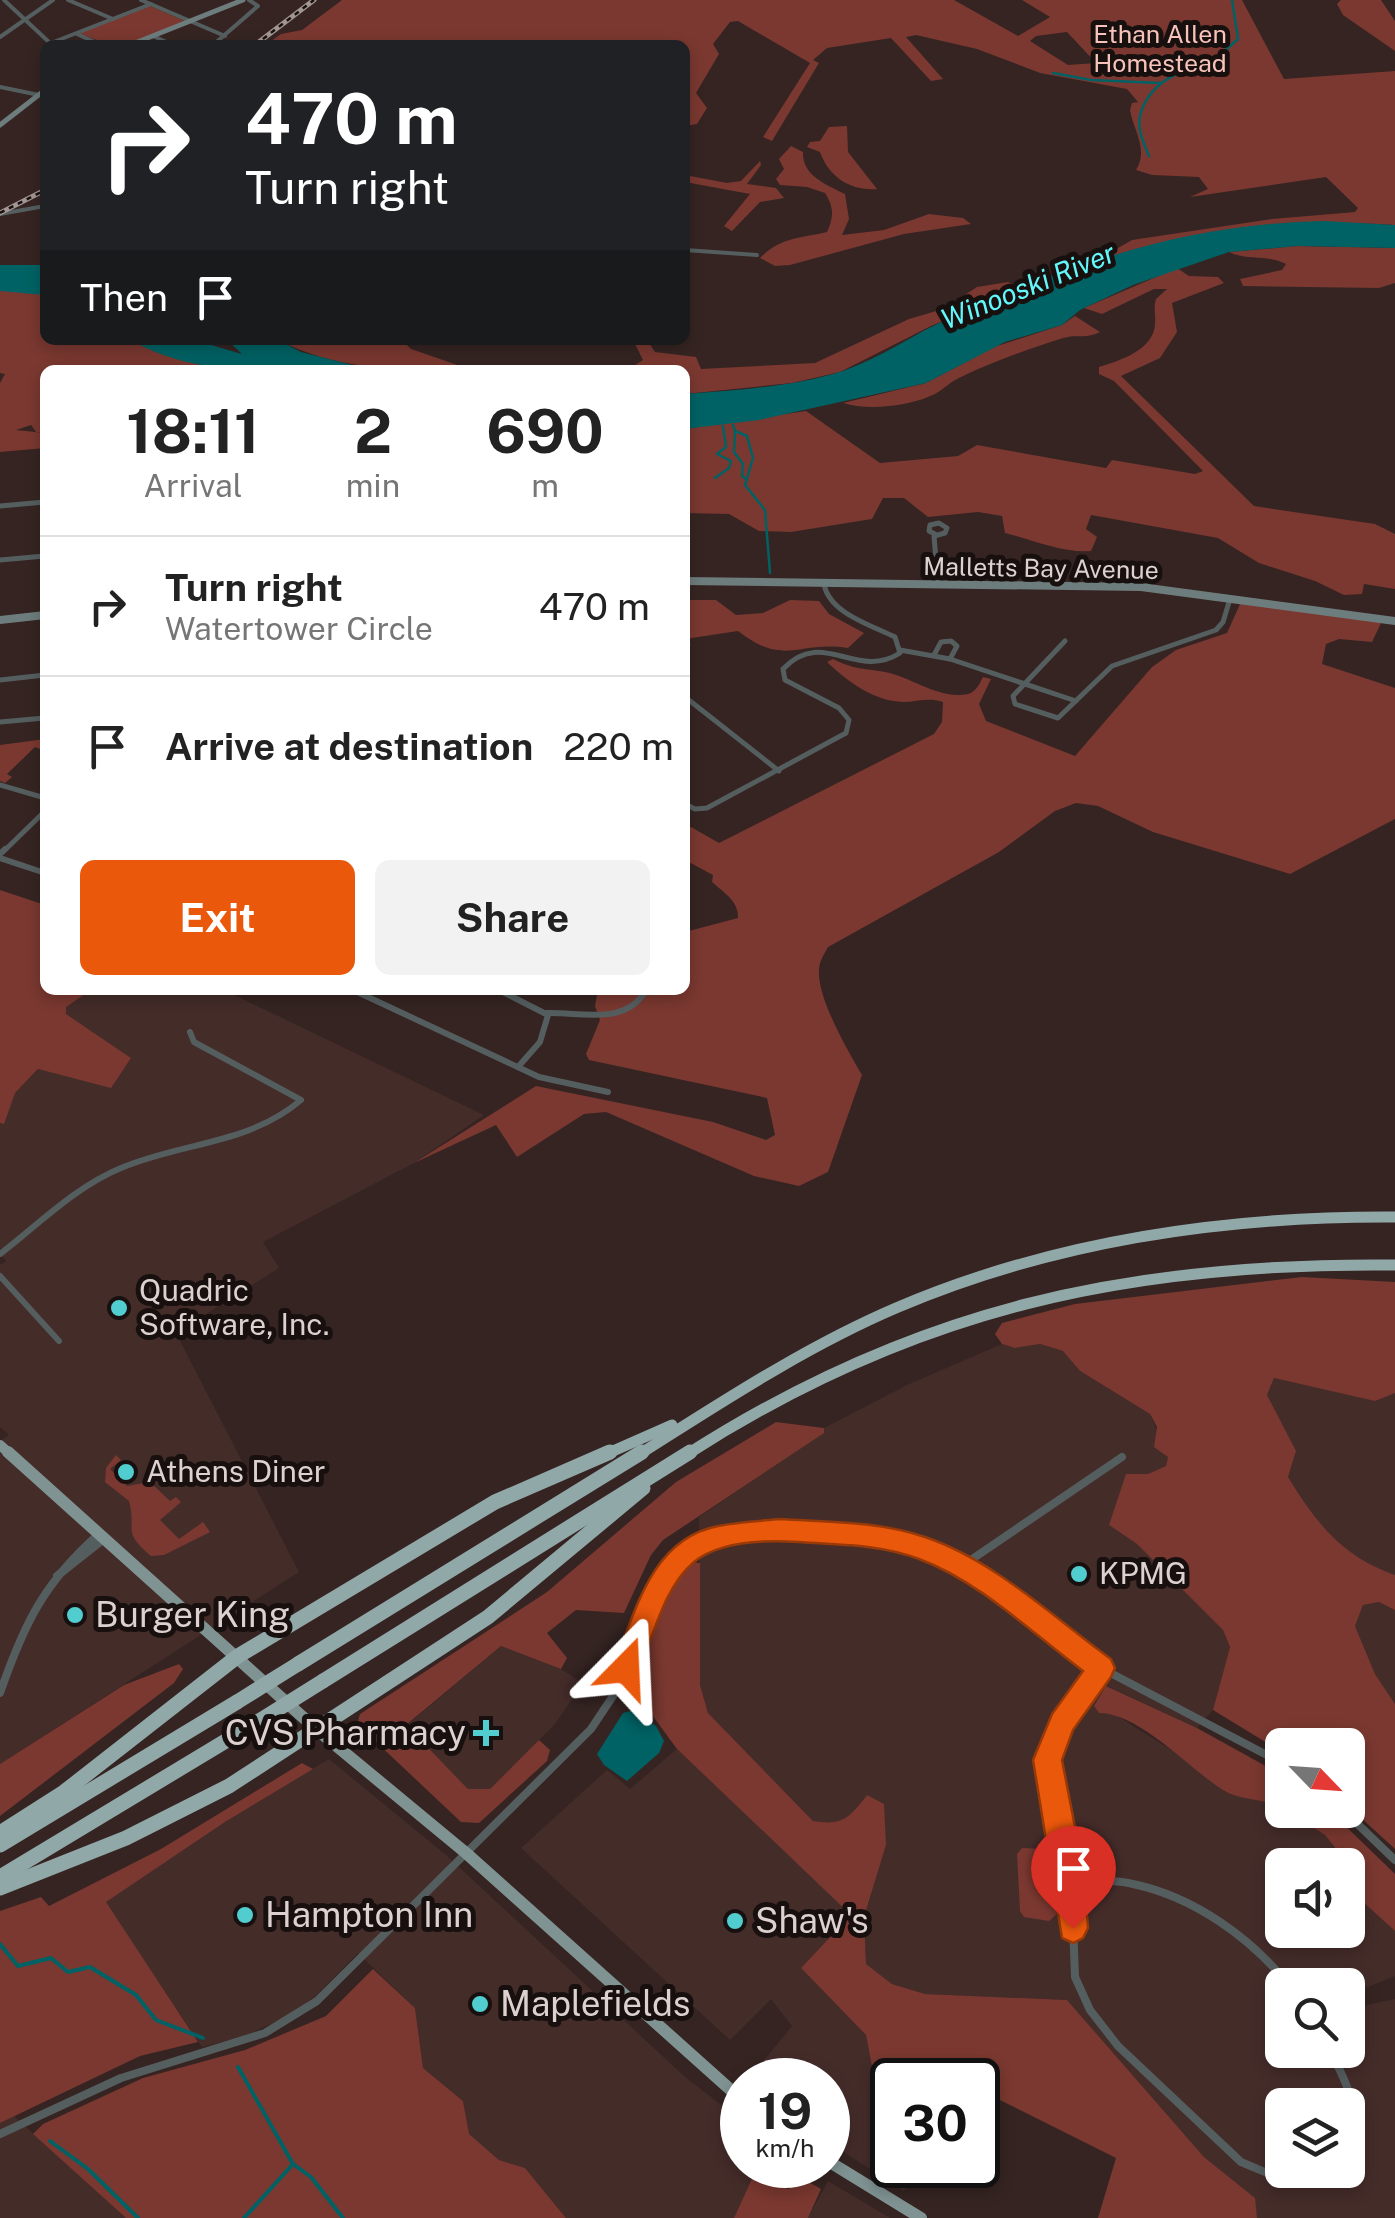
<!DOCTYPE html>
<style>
:root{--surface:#fff;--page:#f2f2f2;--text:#222;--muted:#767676;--line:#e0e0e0;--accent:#ea580c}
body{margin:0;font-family:"Public Sans",sans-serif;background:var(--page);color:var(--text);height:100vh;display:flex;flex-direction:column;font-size:38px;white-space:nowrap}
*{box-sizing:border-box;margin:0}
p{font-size:32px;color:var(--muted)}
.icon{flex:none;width:55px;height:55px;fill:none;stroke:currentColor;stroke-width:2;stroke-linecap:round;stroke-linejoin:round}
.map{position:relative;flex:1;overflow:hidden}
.sheet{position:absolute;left:40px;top:365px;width:650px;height:630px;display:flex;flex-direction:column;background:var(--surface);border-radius:15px;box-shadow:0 5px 15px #0003}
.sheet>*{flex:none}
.top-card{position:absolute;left:40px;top:40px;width:650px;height:305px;border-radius:15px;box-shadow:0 5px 15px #0003;background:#202124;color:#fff;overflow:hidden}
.needle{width:65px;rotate:115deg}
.tools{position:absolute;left:1265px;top:1728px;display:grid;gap:20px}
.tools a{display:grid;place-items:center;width:100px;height:100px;border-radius:15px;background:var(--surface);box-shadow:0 5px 15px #0003;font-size:50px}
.speed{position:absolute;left:720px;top:2058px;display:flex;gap:20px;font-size:50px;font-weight:700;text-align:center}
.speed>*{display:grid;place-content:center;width:130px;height:130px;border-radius:50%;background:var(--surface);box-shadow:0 5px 15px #0003;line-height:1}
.speed small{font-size:25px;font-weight:400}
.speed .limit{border:5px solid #111;border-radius:15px;background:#fff;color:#111}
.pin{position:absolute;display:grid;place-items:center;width:85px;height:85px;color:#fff;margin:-102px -42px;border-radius:50% 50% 50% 0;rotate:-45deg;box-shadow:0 0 10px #0007}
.pin .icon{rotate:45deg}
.me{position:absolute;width:110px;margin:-55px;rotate:21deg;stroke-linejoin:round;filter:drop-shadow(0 0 8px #0008)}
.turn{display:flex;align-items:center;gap:35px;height:210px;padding:0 40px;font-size:45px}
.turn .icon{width:130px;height:130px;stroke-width:2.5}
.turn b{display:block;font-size:70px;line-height:85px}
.then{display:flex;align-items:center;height:95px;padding:0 40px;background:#0003;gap:20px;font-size:38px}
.eta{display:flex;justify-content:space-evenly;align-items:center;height:170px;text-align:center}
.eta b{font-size:60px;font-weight:700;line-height:70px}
.primary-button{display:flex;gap:20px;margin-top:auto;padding:20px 40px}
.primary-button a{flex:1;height:115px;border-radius:15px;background:var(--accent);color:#fff;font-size:40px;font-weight:700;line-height:115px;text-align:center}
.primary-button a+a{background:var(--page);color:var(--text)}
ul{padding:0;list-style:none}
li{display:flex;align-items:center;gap:30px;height:140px;padding:0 40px;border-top:2px solid var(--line)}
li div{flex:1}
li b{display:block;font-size:38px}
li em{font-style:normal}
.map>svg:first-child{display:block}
.built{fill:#442c29;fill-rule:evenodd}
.green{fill:#7a3830;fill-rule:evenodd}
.water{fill:#006264}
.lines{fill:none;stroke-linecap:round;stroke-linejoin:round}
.stream-far1{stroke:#006264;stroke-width:2.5}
.stream{stroke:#006264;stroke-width:4}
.street-far3{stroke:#555e5f;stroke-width:4}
.street-far2{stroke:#555e5f;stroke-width:5}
.street-far1{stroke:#555e5f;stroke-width:6}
.street{stroke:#555e5f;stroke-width:8}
.secondary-far1{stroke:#6d7c7c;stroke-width:5}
.secondary{stroke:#6d7c7c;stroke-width:8}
.primary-far1{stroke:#809393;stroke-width:10}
.primary{stroke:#809393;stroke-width:12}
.highway-far1{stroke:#91a8a8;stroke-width:11}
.highway{stroke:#91a8a8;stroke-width:15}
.rail-casing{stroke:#a29593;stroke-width:5}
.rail{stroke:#17100f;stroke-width:2.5;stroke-dasharray:5;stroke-linecap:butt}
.highway-bridge{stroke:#91a8a8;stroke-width:15}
.route{fill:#ea580c;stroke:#983908;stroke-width:2.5}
.poi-dot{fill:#52cdcf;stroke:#17100f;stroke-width:4}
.labels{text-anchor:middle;stroke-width:10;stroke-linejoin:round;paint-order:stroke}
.far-park-label{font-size:25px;fill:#f7c2b9;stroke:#17100f}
.far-street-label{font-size:25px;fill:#dcd1cf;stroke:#17100f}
.far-water-label{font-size:28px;font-style:italic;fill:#62f7fb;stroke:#17100f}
.poi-label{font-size:30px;fill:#dcd1cf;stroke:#17100f;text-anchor:start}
.near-poi-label{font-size:35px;fill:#dcd1cf;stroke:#17100f;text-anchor:start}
</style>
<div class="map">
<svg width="1395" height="2218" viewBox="0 0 1395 2218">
<rect width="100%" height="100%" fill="#352422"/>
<g class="built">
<polygon points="91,990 224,990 484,1115 414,1163 263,1242 279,1268 176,1333 299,1572 0,1764 0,1441 9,1435 0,1427 0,1265 6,1261 0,1254 0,1123 15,1093 39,1069 111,1087 131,1058 66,1014 65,1007"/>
<path d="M1002 1344 1015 1348 1040 1344 1063 1351 1080 1371 1150 1414 1168 1457 1166 1466 1148 1474 1119 1500 1109 1525 1137 1544 1223 1630 1230 1647 1213 1710 1197 1728 1107 1686 1099 1713 1114 1714 1181 1756 1226 1792 1278 1805 1325 1835 1365 1885 1363 1902 1395 1931V1976L1348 1995V1985H1282V2050H1348V2009L1395 1999V2218H1257L1254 2198 1204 2157 1067 2000 925 1994 892 1984 866 1964 864 1917 886 1845 867 1795 849 1819 836 1825 813 1821 708 1713 700 1685 699 1517 823 1433 824 1428 907 1385ZM1282 1865H1348V1930H1282ZM1282 2105H1348V2170H1282Z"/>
<polygon points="1274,1378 1375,1400 1395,1393 1395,1575 1362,1564 1312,1517 1287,1476 1267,1395"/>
<polygon points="1379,1602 1395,1610 1395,1704 1375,1674 1355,1626 1363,1605"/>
<polygon points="501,1646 561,1669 583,1683 555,1724 490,1789 468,1789 406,1726"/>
<polygon points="677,1749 852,1915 801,1968 866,2035 881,2113 892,2140 892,2165 919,2166 904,2191 828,2142 828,2080 748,2080 792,2026 771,1999 730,2040 521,1848 607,1770 630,1789"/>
<polygon points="329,1759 446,1855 684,2076 742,2121 742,2165 758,2165 734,2218 566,2218 525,2168 499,2160 468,2134 463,2101 423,2068 415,2008 358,1953 315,1997 282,2019 242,2037 202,2047 105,1902 225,1822"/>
<polygon points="14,2116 126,2218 0,2218 0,2123"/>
<polygon points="828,2181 890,2218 808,2218"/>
</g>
<g class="green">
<path d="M342 0H954L1018 36 1050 17 1022 0H1242L1284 79 1395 71V225C1267 218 1187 230 1066 271L1063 264 1111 252 1132 240 1272 219 1355 212 1358 208 1326 177 1190 197 1208 189 1199 177 1152 175 1136 170C1149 150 1133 129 1130 110L1132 103 1138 102 1127 89 1040 73 977 49 916 35 906 37 943 79 931 81 891 38 827 48 813 60 819 63 772 141 763 137 810 63 738 21 730 22 713 44 719 54 696 93 707 108 697 124 685 126V45H274L277 43 271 41 281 34 302 30ZM1067 32 1096 63 1068 65 1030 41 1036 36Z"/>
<polygon points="1341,0 1381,0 1395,21 1395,51 1343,15 1337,4"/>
<path d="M150 6 185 21C143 38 123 54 79 33Z"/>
<path d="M847 126 848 152 877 189C850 191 829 177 820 152L807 147 810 142 820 141 829 127Z"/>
<path d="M791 146 803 152C802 175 825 184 845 194L849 219 842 235 884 230 929 214 963 218 971 224 904 234 790 265 775 266 760 258C780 237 802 238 827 232 834 217 834 207 825 193L807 187 780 185 776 179 784 169 779 159Z"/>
<polygon points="760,161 761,165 747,184 776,188 784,198 760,202 732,231 724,226 750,194 685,182 685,175 727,183 741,181"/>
<path d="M1297 246 1395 248V283L1379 288 1243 286 1240 279 1282 270 1286 264C1267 254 1247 261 1229 252Z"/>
<path d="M1177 268 1189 276 1218 277 1224 283 1172 303 1177 332 1160 358 1121 376 1254 506 1375 524 1395 534V589L1364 584 1362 594 1344 595 1315 581 1259 563 1218 538 1091 515 1086 529 1097 537 1091 551C1062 553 1034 540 1005 533L1002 516 978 512 928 517 904 498H883L872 519 791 532 759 531 729 514 685 513V429L806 411 880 463 958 456 977 445 1106 468 1112 460 1195 474 1203 471 1114 381 1099 374V367C1119 361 1154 350 1155 324 1156 314 1153 309 1156 299L1167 289H1154L1102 314 1084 308Z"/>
<polygon points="1008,282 1021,289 931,326 840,372 792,383 685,394 685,370 627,370 643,360 633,340 647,340 655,352 696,357 701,369 815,363 909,319 943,309 977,287"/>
<polygon points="18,290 45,295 45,340 131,340 168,355 231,370 45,370 45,430 37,433 31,425 16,430 45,433 45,448 0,452 0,383 5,374 0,373 0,291"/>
<path d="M1075 316 1100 332C1088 339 1076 334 1063 338 1029 349 993 361 961 377 951 381 944 389 935 394 911 406 868 411 843 403L926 383 994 347 1062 325Z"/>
<path d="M278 340H402L411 349 472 370C404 370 341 372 278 340Z"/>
<path d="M685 600H716L736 615 763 613 790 600 819 601 829 614 864 633 848 648C797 640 786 668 738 631L685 639Z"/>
<path d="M1241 602 1382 621 1372 642 1339 639 1326 644 1322 664 1395 688V819L1290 874 1153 832 1098 806 1076 803 1055 811 999 852 828 947C824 954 819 962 819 970 817 998 848 1051 862 1075L828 1172 799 1186 754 1176 606 1112 584 1114 517 1157 496 1125 414 1163 536 1086 713 1122 766 1140 775 1135 767 1098 589 1060 586 1054 600 1020 595 1006 598 990H685V932L738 918C739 901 723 892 712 882L713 875 685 860V830L691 827 719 843 934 734 942 722 943 702C928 697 918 702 903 702 874 701 848 682 827 662L833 659C855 670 863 668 885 672 912 677 939 700 968 694 976 692 980 683 983 677L991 679 979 704 986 721 1075 756 1152 667 1176 650 1227 633Z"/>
<polygon points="45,739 45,751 35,747 7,774 12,777 5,783 0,781 0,745"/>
<polygon points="0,890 45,905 45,990 91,990 66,1007 66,1014 131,1058 111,1088 38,1069 15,1093 4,1124 0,1123"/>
<path d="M1302 1277 1395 1282V1393L1375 1401 1274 1378 1267 1395 1296 1451 1288 1477C1316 1523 1343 1557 1395 1575V1610L1379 1602 1363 1605 1355 1626 1375 1674 1395 1704V1849L1348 1806V1745H1282V1752L1213 1710 1230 1647 1223 1630 1137 1544 1109 1525 1126 1474H1148L1166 1466 1168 1457 1154 1447 1157 1427 1150 1414 1080 1371 1063 1351 1040 1344 1015 1348 1002 1344 995 1334 1002 1323 1075 1304Z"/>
<polygon points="776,1422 824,1428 824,1433 663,1540 651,1555 624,1613 576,1610 547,1633 567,1658 561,1669 501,1646 406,1725 468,1789 490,1789 539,1740 550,1750 547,1761 479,1823 461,1822 357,1724 360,1714 547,1592 676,1482"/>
<path d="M116 1455 121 1460 110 1469 127 1486 150 1482 170 1501 176 1497 181 1502 160 1520 179 1539 203 1522 210 1532 164 1555 151 1556C121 1531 137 1531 129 1501L105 1482 106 1468Z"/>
<path d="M691 1562 700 1563V1685L708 1713 813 1821C843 1826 849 1818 867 1795L884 1804 886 1845 864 1917 866 1964 892 1984 925 1994 1067 2000 1204 2157 1255 2198 1257 2218H1098L1116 2158 978 2089V2080H959L922 2061 905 2080H892V2098L877 2093 866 2035 801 1968 851 1915 677 1749 633 1689 668 1590Z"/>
<polygon points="179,1664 183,1669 174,1683 0,1816 0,1764 124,1685"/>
<path d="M1106 1686 1197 1728 1280 1774 1282 1808C1265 1798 1240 1801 1223 1790 1188 1768 1141 1714 1099 1713L1094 1706Z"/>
<polygon points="302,1763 313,1769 225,1822 106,1902 198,2042 140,2056 0,2123 0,1911 41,1897 49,1906 161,1849"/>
<polygon points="1286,1810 1329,1810 1395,1874 1395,1931 1363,1902 1365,1885 1325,1835"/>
<polygon points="1022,1848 1047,1849 1056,1857 1059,1912 1049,1921 1024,1917 1020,1911 1017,1854"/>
<polygon points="373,1969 415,2008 423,2068 463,2101 469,2134 499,2160 525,2168 566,2218 126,2218 33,2134 43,2124 143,2078 245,2050 326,2016"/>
<polygon points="754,2174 788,2189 807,2181 821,2189 808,2218 734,2218"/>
</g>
<g class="water">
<path d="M1324 221 1395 225V248L1297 246 1229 252 1133 285 1080 310 1062 325 1005 342 926 383 759 420 685 429V394C737 390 793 387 843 371 881 358 915 333 952 317 1078 262 1185 224 1324 221Z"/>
<polygon points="0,265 45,265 45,295 0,291"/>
<path d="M131 340H194L242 354 227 340H278L301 352 372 370C294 370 201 381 131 340Z"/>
<polygon points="633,1710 656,1726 664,1741 659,1753 627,1781 604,1765 597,1754 623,1713"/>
</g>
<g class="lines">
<g class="stream-far1">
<polyline points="1053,73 1091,80 1160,83"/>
<path d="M1149 156C1144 144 1137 130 1140 116 1146 90 1175 66 1201 72L1238 39 1232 0"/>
<polyline points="733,425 735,431 747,436 753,458 745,485 765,510 770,573"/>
<polyline points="735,432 734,452 743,464 742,476 746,479"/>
<polyline points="715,478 729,468 731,461 717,454 726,447 723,426"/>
</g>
<g class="stream">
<polyline points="0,1944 18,1966 51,1958 68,1972 90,1967 136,1995 156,2020 203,2038"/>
<polyline points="238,2067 293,2164 311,2177 343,2218"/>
<polyline points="50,2141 88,2169 138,2218"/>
<polyline points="244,2218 293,2164"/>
</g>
<g class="street-far3">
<polyline points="4,0 50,43"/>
<polyline points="68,0 113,19"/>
<polyline points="141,0 225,36"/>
<polyline points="77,34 101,45"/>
<polyline points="153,36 173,45"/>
<polyline points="0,37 53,0"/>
<polyline points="51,43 151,4"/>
<polyline points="213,45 258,6 249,0"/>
<polyline points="0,87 39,95"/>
<polyline points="0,214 45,206"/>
<polyline points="685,250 757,255"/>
</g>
<g class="street-far2">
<polyline points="0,506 45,502"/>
<polyline points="935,534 929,531 930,525 939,523 947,528 945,533 934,536 938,585"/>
<polyline points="0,560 45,556"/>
<polyline points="1065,641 1013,696 1015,704 1058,718 1112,666 1216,630 1223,622 1230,599"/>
<polyline points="685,648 688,645"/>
<polyline points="900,650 950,659 1076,701"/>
<polyline points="934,655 941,642 951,641 957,646 950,659"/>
<polyline points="0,680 45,675"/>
<polyline points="685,697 779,771"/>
<polyline points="0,722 45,718"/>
<polyline points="0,785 45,798"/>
<path d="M685 804 695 809 707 808 846 733 849 720 839 708 785 680 783 669C823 627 856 681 900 653L895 637C871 625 829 613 824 584"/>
<polyline points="3,852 45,811"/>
</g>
<g class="street-far1">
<polyline points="0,854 5,849"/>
<polyline points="0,858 45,873"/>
<polyline points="353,990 539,1077 608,1092"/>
<polyline points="499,990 548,1015 540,1042 518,1067"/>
<path d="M547 1013C582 1012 626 1026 646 990"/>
<path d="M0 1254C39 1224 75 1187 121 1168 182 1142 248 1145 301 1100L194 1042 190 1032"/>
<polyline points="0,1276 59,1341"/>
</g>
<g class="street">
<polyline points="962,1566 1122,1457"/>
<polyline points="57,1576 105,1538"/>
<polyline points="1101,1668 1062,1723 1047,1760 1072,1895 1075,1977 1090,2010 1118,2046 1241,2162 1284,2180 1307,2179 1329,2170"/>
<path d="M0 1693C24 1624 44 1582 100 1533"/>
<polyline points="1343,1810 1395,1860"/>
<path d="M1070 1880C1091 1881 1112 1879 1133 1884 1194 1897 1250 1937 1289 1985"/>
<path d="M1329 2050C1348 2083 1361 2112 1348 2149"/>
<polyline points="0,2134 121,2078 265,2033 317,2001 591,1729 617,1690 659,1585 686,1552 705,1541 739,1532 838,1533 905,1542 962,1566 1101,1668 1282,1763"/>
</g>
<g class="secondary-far1">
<polyline points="130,45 243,0"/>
<polyline points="0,125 45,90"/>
</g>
<g class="secondary">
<polyline points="685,581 1141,587 1395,621"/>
<polyline points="0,620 45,615"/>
</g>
<polyline class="primary-far1" points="0,1445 11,1455"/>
<g class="primary">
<polyline points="8,1452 316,1729 466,1853 742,2100"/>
<polyline points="828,2161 921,2218"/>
</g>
<g class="highway-far1">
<polyline points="604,1455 672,1425"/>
<path d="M638 1455C722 1402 805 1347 896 1308 1055 1240 1224 1216 1395 1217"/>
<path d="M686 1455C913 1309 1128 1262 1395 1265"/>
</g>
<g class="highway">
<polyline points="298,1664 642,1452"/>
<polyline points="323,1681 690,1452"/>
<polyline points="0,1833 64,1792 238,1656 495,1502 610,1452"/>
<polyline points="0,1845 237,1702"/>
<polyline points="0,1877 259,1721"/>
<polyline points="0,1888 126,1838 229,1786 488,1617 643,1488"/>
</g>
<defs>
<g id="rail">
<polyline points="255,45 314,0"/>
<polyline points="0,213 45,190"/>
</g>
</defs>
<use href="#rail" class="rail-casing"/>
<use href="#rail" class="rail"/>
<g class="highway-bridge">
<polyline points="237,1702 298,1664"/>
<polyline points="259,1721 323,1681"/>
</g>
</g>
<path class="route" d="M780 1519C828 1522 878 1521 925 1537 994 1560 1053 1617 1111 1659L1115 1668 1111 1677 1073 1730 1062 1760 1083 1868 1088 1928 1083 1938 1073 1943 1062 1938 1033 1760 1052 1714 1083 1671C1032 1633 979 1581 919 1559 880 1544 838 1545 798 1542 766 1540 720 1541 694 1562 662 1589 653 1640 636 1677L626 1681 617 1677 613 1668C635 1614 650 1539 718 1526 738 1522 759 1521 780 1519Z"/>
<g class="poi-dot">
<circle cx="119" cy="1308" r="10"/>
<circle cx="126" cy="1472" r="10"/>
<circle cx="1079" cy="1574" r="10"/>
<circle cx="75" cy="1615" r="10"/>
<path d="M481 1718h10v10h10v10h-10v10h-10v-10h-10v-10h10z"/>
<circle cx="245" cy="1915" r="10"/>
<circle cx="735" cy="1921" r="10"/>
<circle cx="480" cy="2004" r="10"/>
</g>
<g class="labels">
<g class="far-park-label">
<text x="1160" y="43">Ethan Allen<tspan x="1160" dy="29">Homestead</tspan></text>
</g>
<g class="far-street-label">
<text transform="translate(1041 568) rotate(1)" y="9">Malletts Bay Avenue</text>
</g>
<g class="far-water-label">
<text transform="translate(1028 286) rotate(-22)" y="10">Winooski River</text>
</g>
<g class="poi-label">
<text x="139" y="1301">Quadric<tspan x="139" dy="34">Software, Inc.</tspan></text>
<text x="146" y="1482">Athens Diner</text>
<text x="1099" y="1584">KPMG</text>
</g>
<g class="near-poi-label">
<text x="95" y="1627">Burger King</text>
<text x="466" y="1745" text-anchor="end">CVS Pharmacy</text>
<text x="265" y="1927">Hampton Inn</text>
<text x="755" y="1933">Shaw's</text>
<text x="500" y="2016">Maplefields</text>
</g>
</g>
</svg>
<div class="tools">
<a><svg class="needle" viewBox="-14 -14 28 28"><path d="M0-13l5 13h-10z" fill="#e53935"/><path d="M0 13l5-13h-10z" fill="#767676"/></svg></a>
<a><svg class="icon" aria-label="sound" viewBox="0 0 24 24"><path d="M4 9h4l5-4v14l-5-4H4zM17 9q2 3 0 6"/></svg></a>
<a><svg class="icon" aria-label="search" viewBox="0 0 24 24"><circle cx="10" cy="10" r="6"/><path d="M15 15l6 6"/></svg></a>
<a><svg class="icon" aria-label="layers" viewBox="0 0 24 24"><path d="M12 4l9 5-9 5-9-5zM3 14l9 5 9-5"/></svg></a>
</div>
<div class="speed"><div>19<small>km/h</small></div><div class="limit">30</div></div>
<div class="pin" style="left:1073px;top:1928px;background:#d93025"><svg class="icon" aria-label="arrive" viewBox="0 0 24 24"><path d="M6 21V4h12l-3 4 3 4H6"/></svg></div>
<svg class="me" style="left:626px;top:1668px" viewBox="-20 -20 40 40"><path d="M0-17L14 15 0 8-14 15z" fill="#ea580c" stroke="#fff" stroke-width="4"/></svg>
<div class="top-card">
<div class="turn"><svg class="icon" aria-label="right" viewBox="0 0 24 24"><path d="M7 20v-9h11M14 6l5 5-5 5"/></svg><div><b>470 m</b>Turn right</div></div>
<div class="then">Then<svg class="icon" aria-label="arrive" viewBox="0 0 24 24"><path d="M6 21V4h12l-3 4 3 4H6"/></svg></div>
</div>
<section class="sheet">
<div class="eta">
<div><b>18:11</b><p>Arrival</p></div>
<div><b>2</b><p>min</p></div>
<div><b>690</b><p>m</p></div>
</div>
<ul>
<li><svg class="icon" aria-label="right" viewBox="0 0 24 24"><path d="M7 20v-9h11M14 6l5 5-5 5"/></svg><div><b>Turn right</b><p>Watertower Circle</p></div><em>470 m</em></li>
<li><svg class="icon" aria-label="arrive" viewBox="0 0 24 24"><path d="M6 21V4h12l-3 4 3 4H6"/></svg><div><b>Arrive at destination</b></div><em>220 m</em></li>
</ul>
<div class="primary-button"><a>Exit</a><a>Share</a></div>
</section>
</div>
